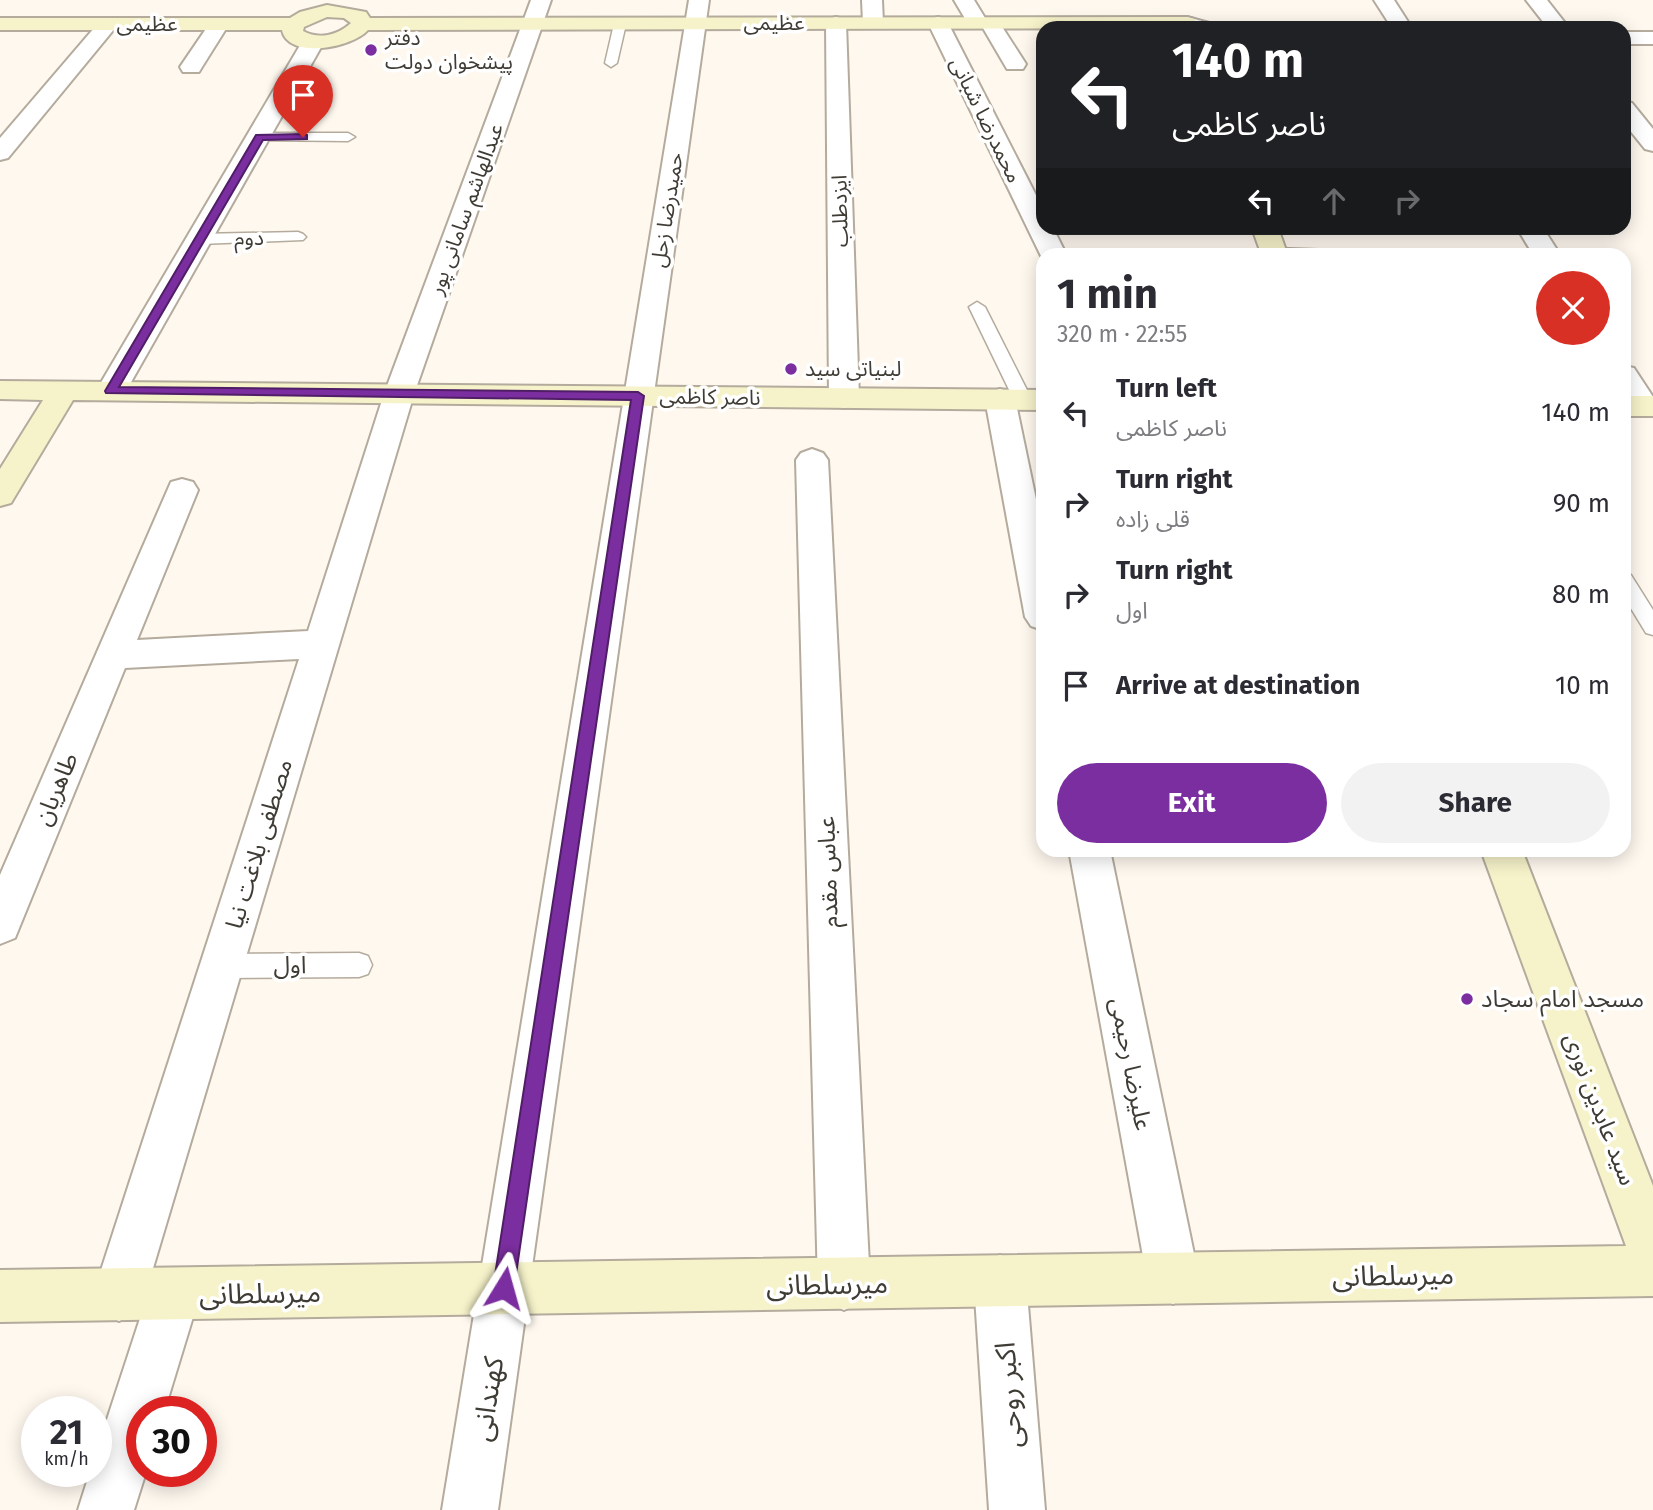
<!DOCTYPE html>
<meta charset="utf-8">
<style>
:root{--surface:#fff;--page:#f2f2f3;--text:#2b2b33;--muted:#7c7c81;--accent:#7b2e9f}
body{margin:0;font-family:"Fira Sans","Noto Sans Arabic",sans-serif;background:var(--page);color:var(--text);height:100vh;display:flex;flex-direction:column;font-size:26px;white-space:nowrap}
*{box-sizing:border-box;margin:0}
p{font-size:23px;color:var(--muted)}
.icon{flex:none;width:38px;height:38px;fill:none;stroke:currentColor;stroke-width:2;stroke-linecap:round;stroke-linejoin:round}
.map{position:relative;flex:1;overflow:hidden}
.details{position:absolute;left:1036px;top:248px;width:595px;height:609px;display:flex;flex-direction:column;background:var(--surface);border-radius:21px;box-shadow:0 4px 18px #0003}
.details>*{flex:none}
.hud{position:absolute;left:1036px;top:21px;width:595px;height:214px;border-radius:21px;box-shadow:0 4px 18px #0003;background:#202124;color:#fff;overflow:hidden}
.speed{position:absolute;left:21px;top:1396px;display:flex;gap:14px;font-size:35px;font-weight:700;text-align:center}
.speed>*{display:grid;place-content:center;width:91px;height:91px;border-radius:50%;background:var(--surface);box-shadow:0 4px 18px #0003;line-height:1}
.speed small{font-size:18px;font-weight:400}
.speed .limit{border:10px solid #d22;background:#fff;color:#111}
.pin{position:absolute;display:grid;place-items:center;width:60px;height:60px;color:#fff;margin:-72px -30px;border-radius:50% 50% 50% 0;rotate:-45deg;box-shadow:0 0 7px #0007}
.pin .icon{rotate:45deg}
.me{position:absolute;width:77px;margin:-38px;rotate:8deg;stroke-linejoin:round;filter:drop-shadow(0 0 5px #0008)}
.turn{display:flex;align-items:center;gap:24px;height:147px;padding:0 21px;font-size:32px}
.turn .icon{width:91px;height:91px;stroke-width:2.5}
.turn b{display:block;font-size:49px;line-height:60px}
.lanes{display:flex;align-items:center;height:66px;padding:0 21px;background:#0003;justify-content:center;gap:35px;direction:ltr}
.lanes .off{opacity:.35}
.round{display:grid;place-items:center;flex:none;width:74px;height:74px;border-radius:37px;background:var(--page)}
.summary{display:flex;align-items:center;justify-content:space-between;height:119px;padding:0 21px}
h1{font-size:42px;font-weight:700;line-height:52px}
.primary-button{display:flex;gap:14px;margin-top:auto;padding:14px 21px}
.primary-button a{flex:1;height:80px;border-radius:42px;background:var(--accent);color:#fff;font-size:28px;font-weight:700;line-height:80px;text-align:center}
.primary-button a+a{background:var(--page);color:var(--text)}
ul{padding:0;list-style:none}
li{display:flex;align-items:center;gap:21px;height:91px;padding:0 21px}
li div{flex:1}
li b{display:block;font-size:26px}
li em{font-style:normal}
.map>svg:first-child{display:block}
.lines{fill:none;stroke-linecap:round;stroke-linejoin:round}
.lane-casing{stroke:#b4ab9d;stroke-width:3}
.street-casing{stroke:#b4ab9d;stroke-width:4}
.secondary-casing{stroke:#b4ab9d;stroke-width:4}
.lane{fill:#fff;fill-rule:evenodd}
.street{fill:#fff;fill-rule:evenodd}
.secondary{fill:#f6f3ca;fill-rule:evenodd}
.route{fill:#7b2e9f;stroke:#501e67;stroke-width:2}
.poi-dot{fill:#7b2e9f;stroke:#fff;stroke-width:2.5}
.labels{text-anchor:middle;stroke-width:7;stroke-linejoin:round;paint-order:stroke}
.far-street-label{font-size:21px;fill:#3f3b35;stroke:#fff}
.far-poi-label{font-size:21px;fill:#3f3b35;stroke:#fff;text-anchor:start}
.street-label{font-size:24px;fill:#3f3b35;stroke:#fff}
.poi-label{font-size:24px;fill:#3f3b35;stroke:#fff;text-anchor:start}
.near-street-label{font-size:28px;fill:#3f3b35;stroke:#fff}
</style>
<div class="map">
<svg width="1653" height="1510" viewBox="0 0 1653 1510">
<rect width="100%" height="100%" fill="#fef8ef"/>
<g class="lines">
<defs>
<g id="lane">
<polygon points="620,20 626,24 617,63 611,67 605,63 614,24"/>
<polygon points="259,133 348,133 355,137 348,141 254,140 254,134"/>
<polygon points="298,232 303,234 306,237 303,240 200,244 192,239 200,234"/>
<polygon points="1274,248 1363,251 1370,256 1268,256 1268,250"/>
<polygon points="977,302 985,307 1032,400 1029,404 1017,404 1014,400 969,307"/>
<polygon points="1624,573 1631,575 1653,610 1653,635 1646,633 1624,597"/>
<polygon points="359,953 368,956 372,965 368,974 359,977 222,978 213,975 209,966 213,957 222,954"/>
</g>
<g id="street">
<polygon points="531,0 551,0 414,394 145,1295 137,1313 119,1321 101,1313 93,1295 299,659 125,668 15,938 0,944 0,875 171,482 182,479 193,482 198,490 137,640 308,631 384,394"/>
<polygon points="689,0 709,0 498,1510 442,1510"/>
<polygon points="862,0 882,0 883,23 880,27 866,27 863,23"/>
<polygon points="954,0 974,0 985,18 997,19 1026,64 1023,69 1007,69 983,28 970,27"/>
<polygon points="1374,0 1394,0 1412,28 1392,28"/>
<polygon points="1526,0 1547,0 1569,28 1548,28"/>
<polygon points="836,17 843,19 846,23 859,398 855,405 844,408 833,405 829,398 826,23 829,19"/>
<polygon points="938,17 945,19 948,23 1043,209 1043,228 1053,228 1067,256 1043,256 1043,259 1041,256 928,23 931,19"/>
<polygon points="1187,17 1213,24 1216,28 1180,27 1177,23 1180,19"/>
<polygon points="108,18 115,20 118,24 115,28 8,158 0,160 0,138 101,20"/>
<polygon points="219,18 226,20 229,24 202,67 199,72 183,72 180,67 212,20"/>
<rect x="1624" y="32" width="29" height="12"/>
<polygon points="313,36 321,37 324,42 126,391 121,398 111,400 101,398 96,391 302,42 305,37"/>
<polygon points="1624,101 1632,103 1653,129 1653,151 1645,149 1624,123"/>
<polygon points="1517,228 1543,228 1561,256 1534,256"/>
<polygon points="1624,366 1634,368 1653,397 1653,413 1644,416 1633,413 1624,398"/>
<polygon points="1000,389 1011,392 1015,399 1043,533 1043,630 1031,626 1025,617 985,399 989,392"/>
<polygon points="812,449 823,453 828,460 870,1284 862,1302 844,1310 826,1302 818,1284 796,460 801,453"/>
<polygon points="1069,850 1110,850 1199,1278 1191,1296 1173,1304 1155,1296 1147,1278"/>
<polygon points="1000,1255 1018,1263 1026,1281 1045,1510 989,1510 974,1281 982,1263"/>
<polygon points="174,1268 192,1276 200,1294 164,1412 142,1412 142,1472 146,1472 134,1510 78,1510 90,1472 96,1472 96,1453 148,1294 156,1276"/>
</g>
<g id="secondary">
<path d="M327 5 366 12 370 18 1187 17 1194 19 1197 23 1192 28 368 30C352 48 288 60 282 30H0V18H290L300 12ZM327 17 344 18 351 23C338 35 319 40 303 31L304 27Z"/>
<polygon points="1252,228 1278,228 1288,256 1262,256"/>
<polygon points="0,381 1043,390 1043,410 73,400 11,503 0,506 0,469 43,400 0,399"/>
<rect x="1624" y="396" width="29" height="20"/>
<polygon points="1481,850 1522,850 1653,1186 1653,1296 0,1322 0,1270 1626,1246"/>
</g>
</defs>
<use href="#lane" class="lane-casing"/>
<use href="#street" class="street-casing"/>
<use href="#secondary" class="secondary-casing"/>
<use href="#lane" class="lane"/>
<use href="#street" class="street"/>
<use href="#secondary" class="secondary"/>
</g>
<polygon class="route" points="303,134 307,135 307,139 263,140 119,387 638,392 644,396 514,1288 511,1296 504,1299 496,1296 493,1288 631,400 106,393 105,391 256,135"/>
<g class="poi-dot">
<circle cx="371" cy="50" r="7"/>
<circle cx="791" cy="369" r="7"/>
<circle cx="1467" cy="999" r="7"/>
</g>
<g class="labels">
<g class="far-street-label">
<text x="774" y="30">عظیمی</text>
<text x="147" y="31">عظیمی</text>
<text transform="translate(986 120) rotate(64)" y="7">محمدرضا شبانی</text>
<text transform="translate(466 209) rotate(-70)" y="7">عبدالهاشم سامانی پور</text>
<text transform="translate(667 210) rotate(-81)" y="7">حمیدرضا زحل</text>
<text transform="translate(840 211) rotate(-91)" y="7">ایزدطلب</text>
<text transform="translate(249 238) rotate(-1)" y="7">دوم</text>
<text transform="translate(710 397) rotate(1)" y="7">ناصر کاظمی</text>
</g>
<g class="far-poi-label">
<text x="385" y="45">دفتر<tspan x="385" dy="24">پیشخوان دولت</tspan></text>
<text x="805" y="376">لبنیاتی سید</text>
</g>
<g class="street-label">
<text transform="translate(56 789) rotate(-67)" y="8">طاهریان</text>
<text transform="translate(259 844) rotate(-73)" y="8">مصطفی بلاغت نیا</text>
<text transform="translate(828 872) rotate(-92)" y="8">عباس مقدم</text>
<text x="290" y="973">اول</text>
<text transform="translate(1131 1064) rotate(79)" y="8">علیرضا رحیمی</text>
<text transform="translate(1600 1109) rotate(69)" y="8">سید عابدین نوری</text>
</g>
<g class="poi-label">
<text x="1481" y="1007">مسجد امام سجاد</text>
</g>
<g class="near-street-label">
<text transform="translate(1393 1275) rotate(-1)" y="10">میرسلطانی</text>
<text transform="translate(827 1284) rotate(-1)" y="10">میرسلطانی</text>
<text transform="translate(260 1293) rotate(-1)" y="10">میرسلطانی</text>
<text transform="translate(1008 1395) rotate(-94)" y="10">اکبر روحی</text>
<text transform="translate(487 1399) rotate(-81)" y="10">کهندانی</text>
</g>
</g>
</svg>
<div class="speed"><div>21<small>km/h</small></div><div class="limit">30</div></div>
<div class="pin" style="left:303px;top:137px;background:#d93025"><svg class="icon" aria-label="arrive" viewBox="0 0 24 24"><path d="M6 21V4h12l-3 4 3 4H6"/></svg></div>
<svg class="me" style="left:504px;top:1288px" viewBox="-20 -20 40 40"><path d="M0-17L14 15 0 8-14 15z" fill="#7b2e9f" stroke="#fff" stroke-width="4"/></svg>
<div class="hud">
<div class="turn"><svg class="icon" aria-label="left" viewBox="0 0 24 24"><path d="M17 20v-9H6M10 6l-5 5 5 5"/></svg><div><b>140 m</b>ناصر کاظمی</div></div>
<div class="lanes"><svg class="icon" aria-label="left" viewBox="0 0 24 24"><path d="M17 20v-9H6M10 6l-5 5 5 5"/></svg><svg class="icon off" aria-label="ahead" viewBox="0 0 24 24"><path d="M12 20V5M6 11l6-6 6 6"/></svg><svg class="icon off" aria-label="right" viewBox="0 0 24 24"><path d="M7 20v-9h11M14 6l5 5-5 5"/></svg></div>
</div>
<section class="details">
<div class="summary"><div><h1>1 min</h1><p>320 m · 22:55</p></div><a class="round" style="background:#d93025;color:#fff"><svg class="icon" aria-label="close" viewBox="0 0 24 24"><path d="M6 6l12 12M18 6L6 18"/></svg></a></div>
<ul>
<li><svg class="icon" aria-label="left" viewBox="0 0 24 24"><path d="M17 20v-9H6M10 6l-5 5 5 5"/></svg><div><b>Turn left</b><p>ناصر کاظمی</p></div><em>140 m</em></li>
<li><svg class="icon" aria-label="right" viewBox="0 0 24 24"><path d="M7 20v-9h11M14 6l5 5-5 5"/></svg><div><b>Turn right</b><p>قلی زاده</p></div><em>90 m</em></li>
<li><svg class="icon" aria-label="right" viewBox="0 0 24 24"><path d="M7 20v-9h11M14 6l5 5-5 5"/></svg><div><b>Turn right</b><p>اول</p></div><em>80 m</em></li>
<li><svg class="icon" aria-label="arrive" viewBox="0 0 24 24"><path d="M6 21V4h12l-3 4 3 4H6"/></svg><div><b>Arrive at destination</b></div><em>10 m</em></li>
</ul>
<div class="primary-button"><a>Exit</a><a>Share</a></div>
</section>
</div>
